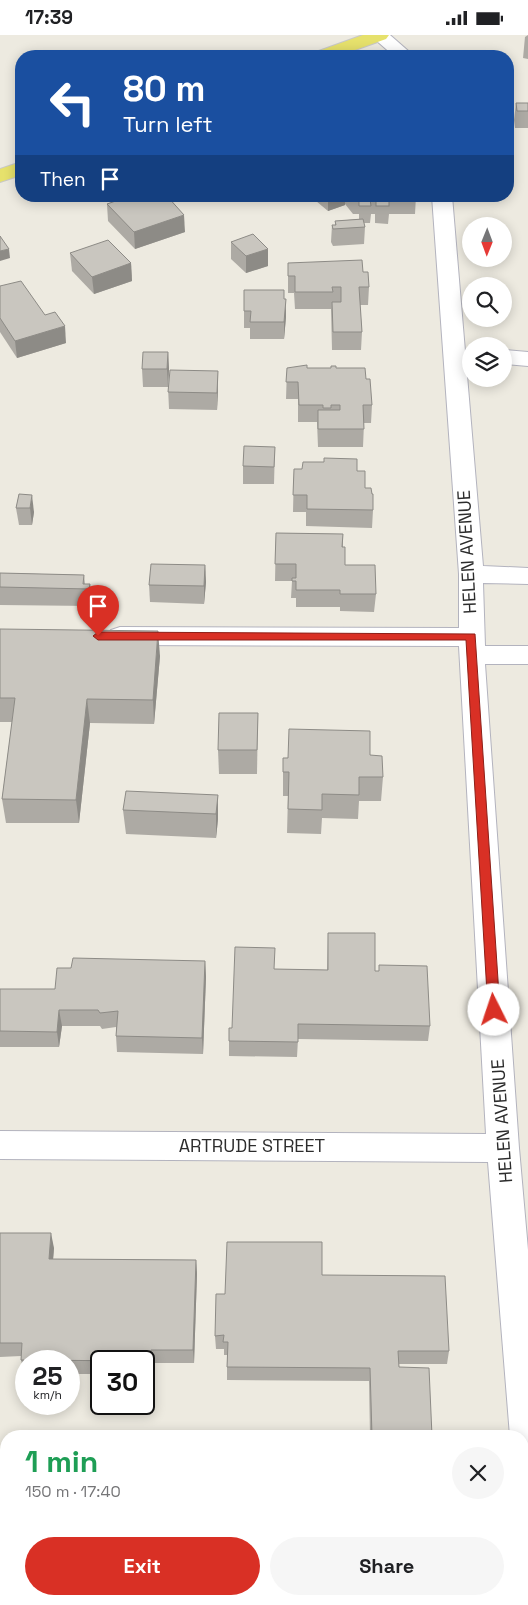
<!DOCTYPE html>
<meta charset="utf-8">
<style>
:root{--surface:#fff;--page:#f6f6f6;--text:#202124;--muted:#757577;--accent:#d93025}
body{margin:0;font-family:"Space Grotesk",sans-serif;background:var(--page);color:var(--text);height:100vh;display:flex;flex-direction:column;font-size:19px;white-space:nowrap}
*{box-sizing:border-box;margin:0}
p{font-size:16px;color:var(--muted)}
.icon{flex:none;width:28px;height:28px;fill:none;stroke:currentColor;stroke-width:2;stroke-linecap:round;stroke-linejoin:round}
.map{position:relative;flex:1;overflow:hidden}
.side{position:absolute;left:0px;top:1395px;width:529px;height:175px;display:flex;flex-direction:column;background:var(--surface);border-radius:20px 20px 0 0;box-shadow:0 2px 12px #0003}
.side>*{flex:none}
.hud{position:absolute;left:15px;top:15px;width:499px;height:152px;border-radius:20px;box-shadow:0 2px 12px #0003;background:#1a4fa0;color:#fff;overflow:hidden}
.needle{width:32px;rotate:181deg}
.controls{position:absolute;left:462px;top:182px;display:grid;gap:10px}
.controls a{display:grid;place-items:center;width:50px;height:50px;border-radius:50%;background:var(--surface);box-shadow:0 2px 12px #0003;font-size:25px}
.speed{position:absolute;left:15px;top:1315px;display:flex;gap:10px;font-size:25px;font-weight:700;text-align:center}
.speed>*{display:grid;place-content:center;width:65px;height:65px;border-radius:50%;background:var(--surface);box-shadow:0 2px 12px #0003;line-height:1}
.speed small{font-size:12px;font-weight:400}
.speed .limit{border:2px solid #111;border-radius:8px;background:#fff;color:#111}
.pin{position:absolute;display:grid;place-items:center;width:42px;height:42px;color:#fff;margin:-51px -21px;border-radius:50% 50% 50% 0;rotate:-45deg;box-shadow:0 0 5px #0007}
.pin .icon{rotate:45deg}
.me{position:absolute;width:55px;margin:-28px;rotate:356deg;stroke-linejoin:round;filter:drop-shadow(0 0 4px #0008)}
.turn{display:flex;align-items:center;gap:18px;height:105px;padding:0 25px;font-size:22px}
.turn .icon{width:65px;height:65px;stroke-width:2.5}
.turn b{display:block;font-size:35px;line-height:42px}
.then{display:flex;align-items:center;height:48px;padding:0 25px;background:#0003;gap:10px;font-size:19px}
.round{display:grid;place-items:center;flex:none;width:52px;height:52px;border-radius:26px;background:var(--page)}
.head{display:flex;align-items:center;justify-content:space-between;height:85px;padding:0 25px}
h1{font-size:30px;font-weight:800;line-height:38px;color:#1e9e55}
.button{display:flex;gap:10px;margin-top:auto;padding:10px 25px}
.button a{flex:1;height:58px;border-radius:30px;background:var(--accent);color:#fff;font-size:20px;font-weight:800;line-height:58px;text-align:center}
.button a+a{background:var(--page);color:var(--text)}
.status{display:flex;justify-content:space-between;align-items:center;height:35px;padding:0 25px;background:var(--surface);direction:ltr}
.status svg{height:14px;fill:currentColor}
.map>svg:first-child{display:block}
.lines{fill:none;stroke-linecap:round;stroke-linejoin:round}
.minor-casing{stroke:#b3b3be;stroke-width:2}
.major-casing{stroke:#c8c8c8;stroke-width:2}
.minor{fill:#fff;fill-rule:evenodd}
.major{fill:#e6e16c;fill-rule:evenodd}
.wall{fill:#adaaa4}
.shaded-wall{fill:#8d8b86}
.building{fill:#c9c6bf;stroke:#8d8b86}
.route{fill:#d93025;stroke:#8d1f18}
.labels{text-anchor:middle;stroke-width:4;stroke-linejoin:round;paint-order:stroke}
.street-label{font-size:18px;fill:#2c2c2c;stroke:#fff}
</style>
<div class="status"><b>17:39</b><svg viewBox="0 0 49 12"><path d="M0 12V9h3v3zM5 12V6h3v6zM10 12V3h3v9zM15 12V0h3v12zM26 1h20v11H26zM47 4h2v5h-2z"/></svg></div>
<div class="map">
<svg width="528" height="1570" viewBox="0 0 528 1570">
<rect width="100%" height="100%" fill="#edeae0"/>
<g class="lines">
<defs>
<g id="minor">
<polygon points="370,0 390,0 414,21 394,21"/>
<polygon points="432,161 452,161 483,531 528,533 528,549 483,548 485,611 528,611 528,629 485,629 519,1113 528,1215 528,1429 522,1426 522,1401 510,1401 488,1127 0,1124 0,1096 486,1099 459,611 120,610 111,607 107,601 111,595 120,592 459,593 459,539"/>
<polygon points="504,315 528,317 528,331 504,329"/>
</g>
<g id="major">
<polygon points="363,0 389,0 386,4 338,21 313,21 316,17"/>
<polygon points="21,127 21,140 0,147 0,134"/>
</g>
</defs>
<use href="#minor" class="minor-casing"/>
<use href="#major" class="major-casing"/>
<use href="#minor" class="minor"/>
<use href="#major" class="major"/>
</g>
<g class="wall">
<polygon points="528,0 528,24 523,23 525,2"/>
<polygon points="516,68 528,68 528,93 515,93 514,85"/>
<polygon points="119,161 167,161 185,197 135,214 108,186 107,169 119,165"/>
<polygon points="310,161 416,161 415,179 389,179 388,189 375,188 375,179 371,179 370,188 364,188 365,192 364,209 333,211 331,207 332,190 335,190 335,186 359,184 359,179 353,179 345,169 345,170 328,176"/>
<polygon points="231,207 268,214 268,231 246,238 231,224"/>
<polygon points="70,218 131,228 132,246 94,259 72,236"/>
<polygon points="288,228 363,237 369,252 368,270 360,270 362,297 361,315 332,315 331,274 295,274 294,258 288,258"/>
<polygon points="0,251 45,280 66,308 17,323 0,297"/>
<polygon points="284,264 286,282 284,304 250,304 250,293 244,293 244,276"/>
<polygon points="168,317 169,334 168,352 218,336 218,354 217,375 169,374 168,352 143,352 142,334"/>
<polygon points="287,333 336,333 366,344 372,370 371,388 364,388 363,412 318,412 317,387 298,387 298,364 286,364"/>
<polygon points="275,412 274,449 243,449 243,431"/>
<polygon points="294,434 357,436 365,453 372,459 373,475 372,493 306,491 306,477 293,477"/>
<polygon points="19,459 34,477 32,490 19,490 16,473"/>
<polygon points="276,498 343,499 343,512 345,530 376,559 374,577 340,576 340,572 296,572 296,563 291,563 292,546 275,546"/>
<polygon points="205,530 206,547 204,569 150,567 149,550"/>
<polygon points="0,538 84,540 85,549 90,549 91,566 91,571 0,570"/>
<polygon points="0,594 160,621 154,689 90,688 79,788 6,788 2,764 12,687 0,687"/>
<polygon points="258,678 257,739 219,739 218,715"/>
<polygon points="370,720 383,742 381,766 359,766 358,784 322,783 321,799 287,798 288,761 283,761 283,723"/>
<polygon points="218,760 218,784 216,803 126,799 123,775"/>
<polygon points="328,898 375,936 379,936 379,930 430,991 428,1006 298,1004 297,1022 229,1021 229,1006 232,993 274,934 327,935"/>
<polygon points="205,926 206,942 203,1019 117,1017 116,1001 116,992 102,994 100,991 62,991 59,1012 0,1012 0,954 55,954 71,933"/>
<polygon points="0,1198 54,1213 53,1224 196,1225 197,1239 194,1328 152,1328 152,1339 148,1339 146,1376 114,1376 112,1369 144,1369 144,1326 101,1326 101,1339 69,1339 69,1326 26,1326 26,1338 24,1338 21,1325 21,1321 0,1322"/>
<polygon points="322,1240 449,1316 447,1329 399,1329 399,1332 432,1401 370,1401 369,1346 227,1345 227,1320 224,1320 224,1314 216,1314 215,1301 225,1259"/>
</g>
<g class="shaded-wall">
<polygon points="344,161 345,161 345,170 328,176 328,167"/>
<polygon points="184,180 185,197 135,214 134,197"/>
<polygon points="9,214 10,223 0,226 0,216"/>
<polygon points="268,214 268,231 246,238 246,221"/>
<polygon points="131,228 132,246 94,259 92,242"/>
<polygon points="286,264 286,282 284,304 284,287"/>
<polygon points="65,291 66,308 17,323 15,306"/>
<polygon points="168,317 169,334 168,352 167,334"/>
<polygon points="218,336 218,354 217,375 217,358"/>
<polygon points="32,460 34,477 32,490 30,473"/>
<polygon points="205,530 206,547 204,569 204,551"/>
<polygon points="90,549 91,566 91,571 89,554"/>
<polygon points="158,596 160,621 154,689 153,665"/>
<polygon points="87,664 90,688 79,788 76,765"/>
<polygon points="218,760 218,784 216,803 216,779"/>
<polygon points="205,926 206,942 203,1019 202,1003"/>
<polygon points="59,975 62,991 59,1012 57,997"/>
<polygon points="51,1198 54,1213 52,1238 49,1224"/>
<polygon points="196,1225 197,1239 194,1328 193,1315"/>
<polygon points="151,1315 152,1328 152,1339 151,1326"/>
<polygon points="146,1326 148,1339 146,1376 144,1363"/>
<polygon points="205,1564 209,1564 209,1566 206,1568 206,1570 204,1570"/>
</g>
<g class="building">
<polygon points="516,68 528,68 528,76 517,76"/>
<polygon points="126,161 167,161 184,180 134,197 107,169 127,162"/>
<polygon points="322,161 344,161 328,167"/>
<polygon points="354,161 416,161 417,162 354,162"/>
<polygon points="359,164 370,164 371,171 359,171"/>
<rect x="376" y="164" width="13" height="7"/>
<polygon points="363,184 365,192 333,194 332,190 336,190 335,186"/>
<polygon points="253,199 268,214 246,221 231,207"/>
<polygon points="0,201 9,214 0,216"/>
<polygon points="108,205 131,228 92,242 70,218"/>
<polygon points="362,225 363,237 368,237 369,252 359,252 362,297 333,297 332,267 341,267 341,252 332,252 333,257 295,257 295,241 288,241 288,228"/>
<polygon points="21,246 45,280 55,277 65,291 15,306 0,283 0,251"/>
<polygon points="244,255 284,255 284,264 286,264 284,287 250,287 251,276 244,276"/>
<polygon points="143,317 168,317 167,334 142,334"/>
<polygon points="307,330 307,333 331,333 331,331 336,331 336,333 365,333 366,344 370,344 372,370 363,370 364,394 318,394 318,375 340,375 340,370 331,370 331,373 323,373 323,370 299,370 298,347 286,347 287,333"/>
<polygon points="170,335 218,336 217,358 168,357"/>
<polygon points="244,411 275,412 274,432 243,431"/>
<polygon points="324,423 357,424 357,436 365,436 365,453 371,453 372,459 373,459 373,475 307,474 307,460 293,460 294,434 302,434 303,427 324,427"/>
<polygon points="19,459 32,460 30,473 16,473"/>
<polygon points="276,498 343,499 342,512 345,512 345,530 375,530 376,559 340,559 340,555 296,555 296,546 292,546 292,543 296,543 296,529 275,529"/>
<polygon points="151,529 205,530 204,551 149,550"/>
<polygon points="0,538 84,540 83,549 90,549 89,554 0,552"/>
<polygon points="0,594 158,596 153,665 87,664 76,765 2,764 15,663 0,663"/>
<polygon points="219,678 258,678 257,715 218,715"/>
<polygon points="289,694 370,696 370,720 382,721 383,742 359,742 359,760 322,759 322,775 288,774 289,737 283,737 283,723 288,723"/>
<polygon points="126,756 218,760 216,779 123,775"/>
<polygon points="328,898 375,898 375,936 379,936 379,930 427,931 430,991 298,989 298,1007 229,1006 229,993 232,993 235,912 275,913 274,934 328,935"/>
<polygon points="73,923 205,926 202,1003 116,1001 118,976 100,978 98,975 59,975 57,997 0,996 0,954 55,954 57,933 71,933"/>
<polygon points="0,1198 51,1198 49,1224 196,1225 193,1315 151,1315 151,1326 146,1326 144,1363 144,1326 21,1325 22,1308 0,1308"/>
<polygon points="227,1207 322,1207 322,1240 445,1241 449,1316 398,1316 399,1332 429,1333 432,1401 372,1401 370,1333 227,1332 228,1307 223,1307 224,1300 215,1301 216,1259 225,1259"/>
<polygon points="73,1564 205,1564 204,1570 72,1570"/>
</g>
<polygon class="route" points="98,597 475,599 500,975 499,979 490,979 488,975 466,605 98,605 93,601"/>
<g class="labels">
<g class="street-label">
<text transform="translate(467 517) rotate(-93)" y="6">HELEN AVENUE</text>
<text transform="translate(502 1086) rotate(-94)" y="6">HELEN AVENUE</text>
<text x="252" y="1117">ARTRUDE STREET</text>
</g>
</g>
</svg>
<div class="controls">
<a><svg class="needle" viewBox="-14 -14 28 28"><path d="M0-13l5 13h-10z" fill="#e53935"/><path d="M0 13l5-13h-10z" fill="#757577"/></svg></a>
<a><svg class="icon" aria-label="search" viewBox="0 0 24 24"><circle cx="10" cy="10" r="6"/><path d="M15 15l6 6"/></svg></a>
<a><svg class="icon" aria-label="layers" viewBox="0 0 24 24"><path d="M12 4l9 5-9 5-9-5zM3 14l9 5 9-5"/></svg></a>
</div>
<div class="speed"><div>25<small>km/h</small></div><div class="limit">30</div></div>
<div class="pin" style="left:98px;top:601px;background:#d93025"><svg class="icon" aria-label="arrive" viewBox="0 0 24 24"><path d="M6 21V4h12l-3 4 3 4H6"/></svg></div>
<svg class="me" style="left:494px;top:975px" viewBox="-20 -20 40 40"><circle r="19" fill="#fff"/><path d="M0-13L10 11 0 6-10 11z" fill="#d93025"/></svg>
<div class="hud">
<div class="turn"><svg class="icon" aria-label="left" viewBox="0 0 24 24"><path d="M17 20v-9H6M10 6l-5 5 5 5"/></svg><div><b>80 m</b>Turn left</div></div>
<div class="then">Then<svg class="icon" aria-label="arrive" viewBox="0 0 24 24"><path d="M6 21V4h12l-3 4 3 4H6"/></svg></div>
</div>
<section class="side">
<div class="head"><div><h1>1 min</h1><p>150 m · 17:40</p></div><a class="round"><svg class="icon" aria-label="close" viewBox="0 0 24 24"><path d="M6 6l12 12M18 6L6 18"/></svg></a></div>
<div class="button"><a>Exit</a><a>Share</a></div>
</section>
</div>
